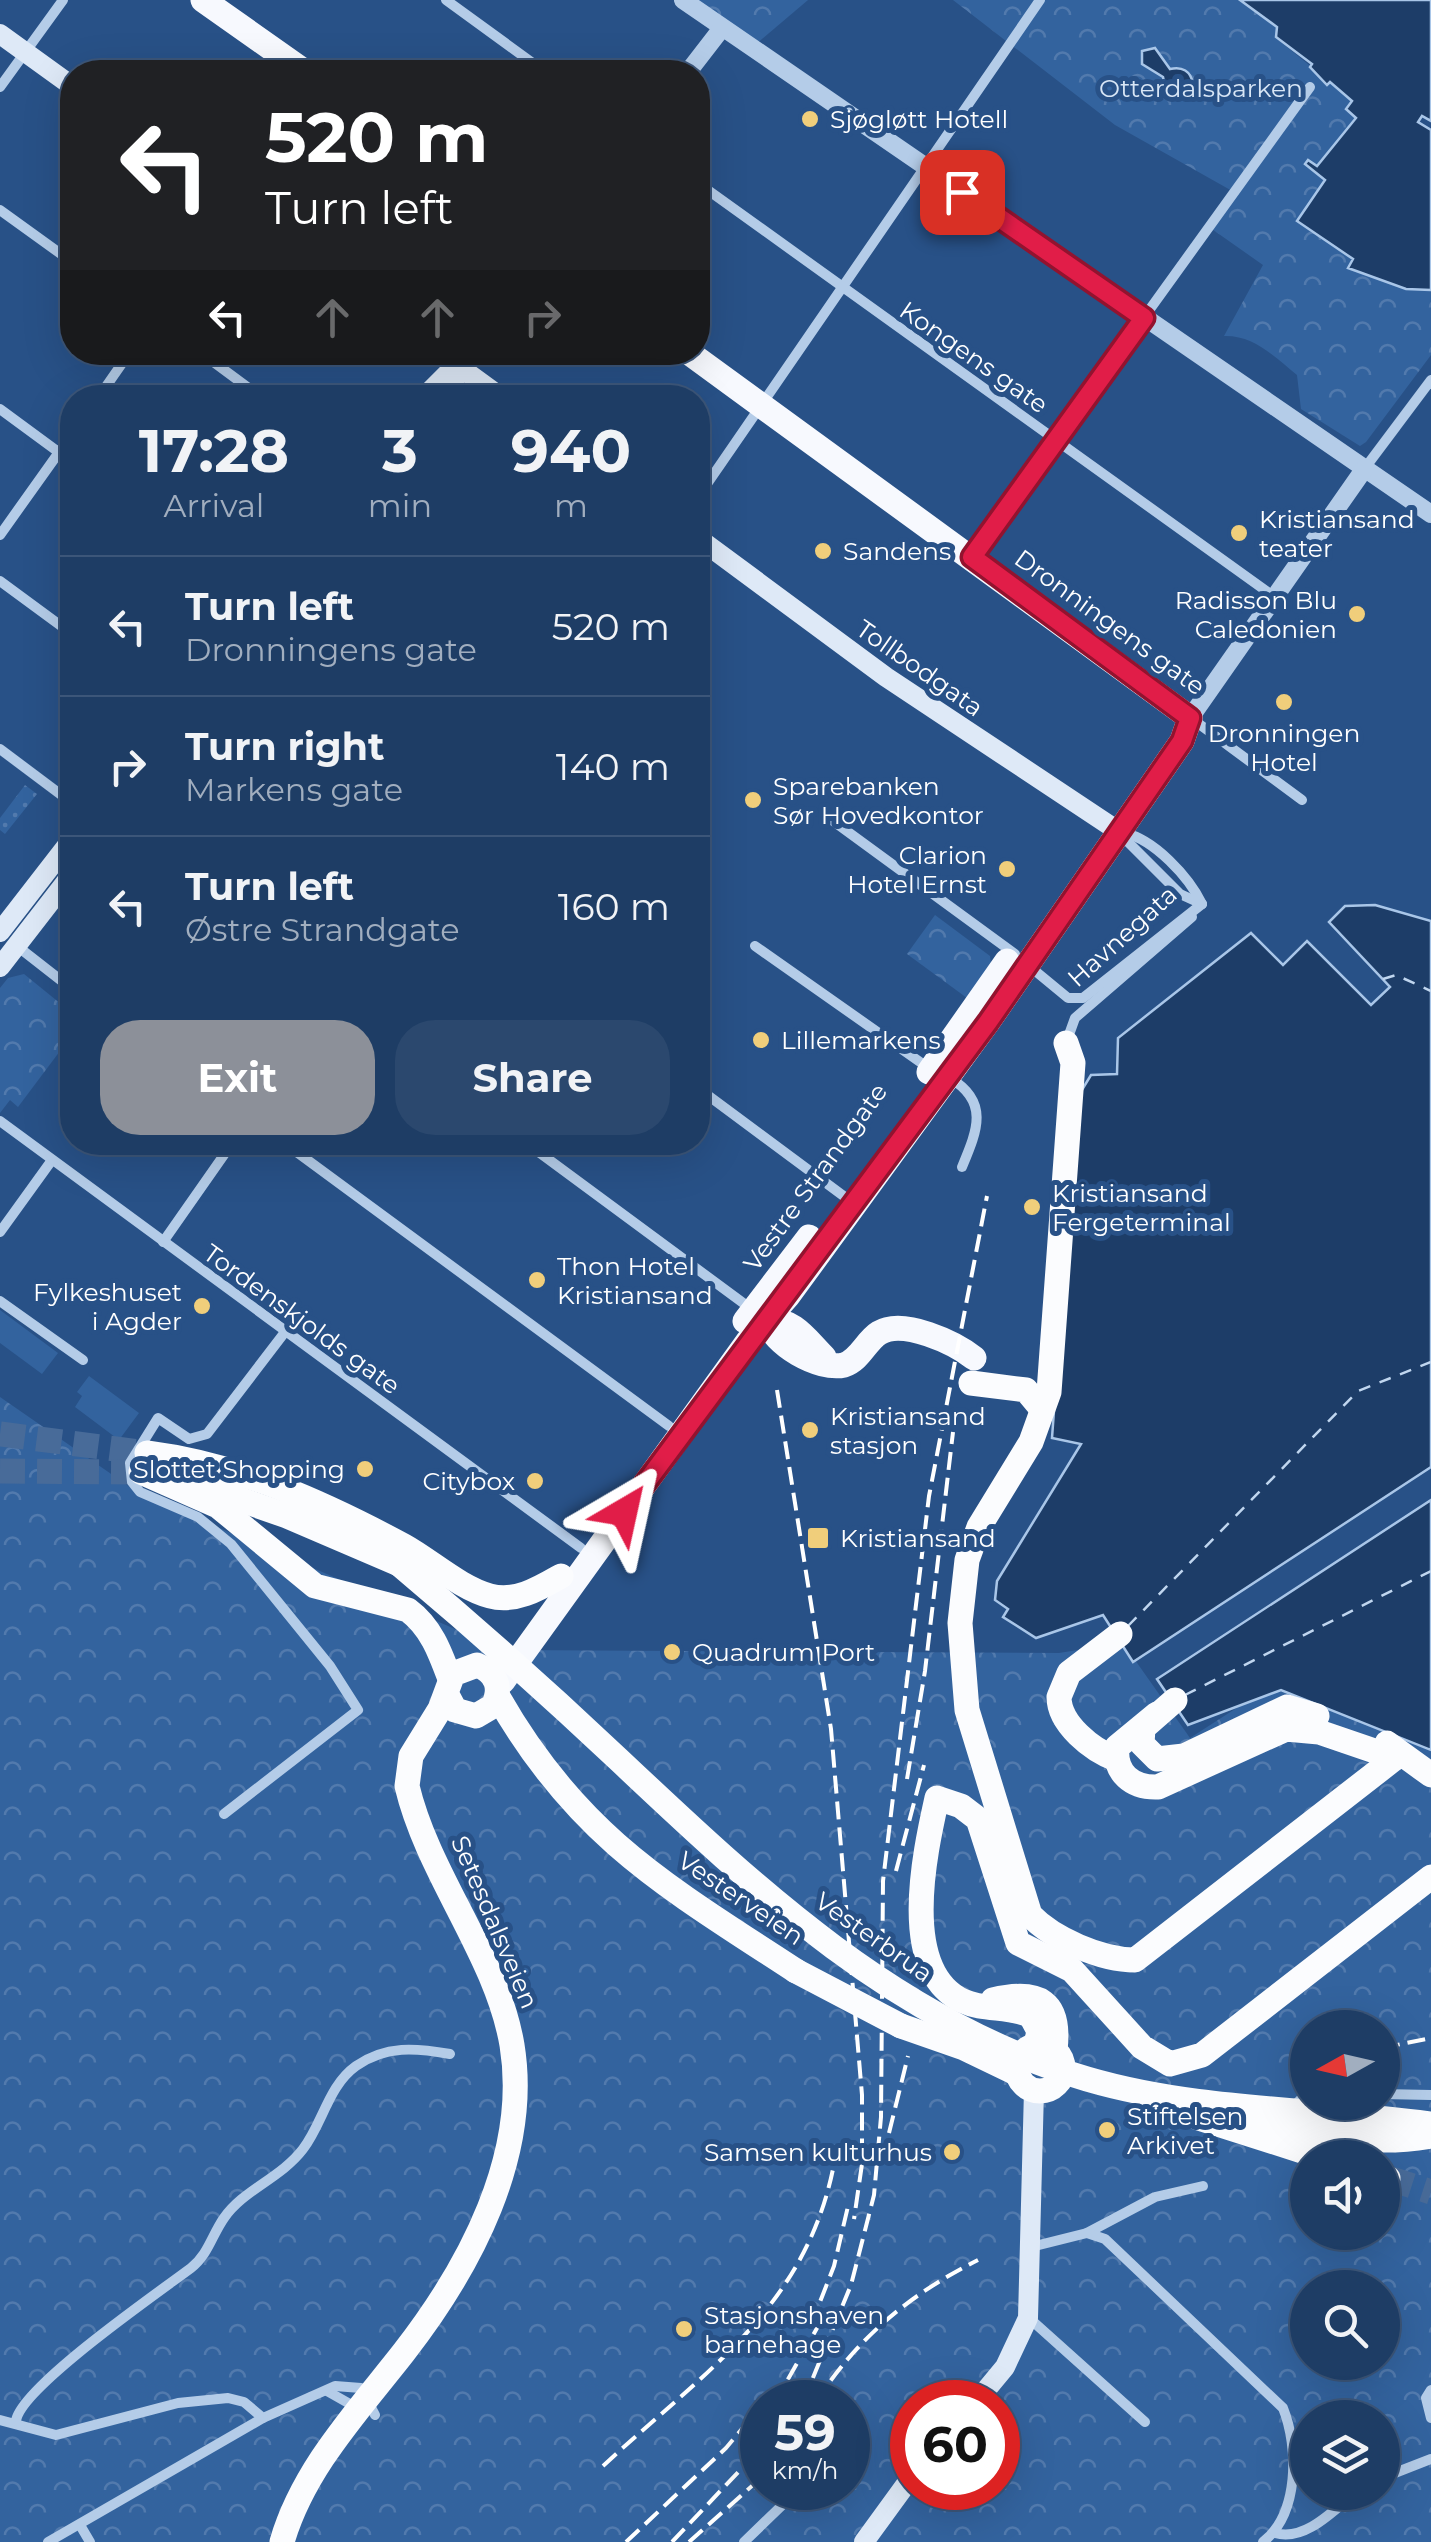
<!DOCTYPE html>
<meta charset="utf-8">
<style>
:root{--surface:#1e3d65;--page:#2b486e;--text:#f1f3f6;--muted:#a1aebf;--line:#3c5679;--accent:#8c9099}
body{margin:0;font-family:Montserrat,sans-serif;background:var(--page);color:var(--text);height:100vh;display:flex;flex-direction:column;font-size:38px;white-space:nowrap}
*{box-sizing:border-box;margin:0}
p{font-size:32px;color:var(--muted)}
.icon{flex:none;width:55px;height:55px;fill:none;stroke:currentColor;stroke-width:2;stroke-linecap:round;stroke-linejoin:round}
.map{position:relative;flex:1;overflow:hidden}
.panel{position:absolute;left:60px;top:385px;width:650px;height:770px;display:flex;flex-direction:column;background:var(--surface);border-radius:40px;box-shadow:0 10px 40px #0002,0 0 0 2px var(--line)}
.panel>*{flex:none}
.banner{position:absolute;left:60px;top:60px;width:650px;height:305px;border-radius:40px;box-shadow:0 10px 40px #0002,0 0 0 2px var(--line);background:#202124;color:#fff;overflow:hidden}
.needle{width:65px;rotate:262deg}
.fabs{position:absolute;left:1290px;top:2010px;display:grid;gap:20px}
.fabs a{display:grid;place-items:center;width:110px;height:110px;border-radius:50%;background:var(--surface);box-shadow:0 10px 40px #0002,0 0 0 2px var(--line);font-size:50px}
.speed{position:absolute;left:740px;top:2380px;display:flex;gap:20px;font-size:50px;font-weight:700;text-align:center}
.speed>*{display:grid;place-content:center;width:130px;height:130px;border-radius:50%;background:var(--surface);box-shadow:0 10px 40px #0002,0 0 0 2px var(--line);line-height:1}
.speed small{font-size:25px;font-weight:400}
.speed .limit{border:15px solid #d22;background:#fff;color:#111}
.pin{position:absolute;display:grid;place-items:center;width:85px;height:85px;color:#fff;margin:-42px;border-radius:20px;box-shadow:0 5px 15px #0006}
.me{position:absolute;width:110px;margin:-55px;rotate:36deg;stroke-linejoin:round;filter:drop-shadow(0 0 8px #0008)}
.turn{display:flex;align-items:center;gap:35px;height:210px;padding:0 40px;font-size:45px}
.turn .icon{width:130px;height:130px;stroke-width:2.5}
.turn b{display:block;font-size:70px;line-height:85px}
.lanes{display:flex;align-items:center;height:95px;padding:0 40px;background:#0003;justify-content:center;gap:50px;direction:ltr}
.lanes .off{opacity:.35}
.eta{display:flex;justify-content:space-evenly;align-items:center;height:170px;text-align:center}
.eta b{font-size:60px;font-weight:700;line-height:70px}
.button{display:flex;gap:20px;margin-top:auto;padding:20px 40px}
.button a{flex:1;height:115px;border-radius:40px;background:var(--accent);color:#fff;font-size:40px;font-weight:700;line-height:115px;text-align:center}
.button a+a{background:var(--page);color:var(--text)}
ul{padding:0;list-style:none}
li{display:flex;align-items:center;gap:30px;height:140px;padding:0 40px;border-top:2px solid var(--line)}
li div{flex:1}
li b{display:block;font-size:38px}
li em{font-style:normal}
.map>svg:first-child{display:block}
.grass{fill:url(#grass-dots)}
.park{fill:url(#park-crowns);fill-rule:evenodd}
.garden{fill:#33639e}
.water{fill:#1d3d68;stroke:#a9c6e8;stroke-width:2.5}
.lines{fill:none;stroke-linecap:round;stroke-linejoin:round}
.ferry{stroke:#c0d6ef;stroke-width:2.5;stroke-dasharray:12 10;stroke-linecap:butt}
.trunk-tunnel{stroke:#486b99;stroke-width:25;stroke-dasharray:25 12;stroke-linecap:butt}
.minor{stroke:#b4cce8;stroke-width:10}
.tertiary{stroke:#b4cce8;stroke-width:18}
.secondary{stroke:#dee9f7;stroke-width:20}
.primary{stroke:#f7f9fe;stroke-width:25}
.trunk{stroke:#fbfcfe;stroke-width:25}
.rail{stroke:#fff;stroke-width:4;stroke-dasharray:18 8;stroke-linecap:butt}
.trunk-bridge{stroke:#fbfcfe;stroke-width:25}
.route-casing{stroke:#92132f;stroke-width:25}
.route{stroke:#e11d48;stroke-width:18}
.poi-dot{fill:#f0ce7b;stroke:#285187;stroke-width:4}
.labels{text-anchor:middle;stroke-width:10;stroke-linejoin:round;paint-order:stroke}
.park-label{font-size:25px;fill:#d8e6f6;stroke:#285187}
.poi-label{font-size:25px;fill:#fff;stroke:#285187;text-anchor:start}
.street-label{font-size:25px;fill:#fff;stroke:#285187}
</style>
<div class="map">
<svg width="1431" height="2542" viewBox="0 0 1431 2542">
<defs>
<pattern id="grass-dots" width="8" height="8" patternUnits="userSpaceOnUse" patternTransform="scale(2.5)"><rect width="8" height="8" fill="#33639e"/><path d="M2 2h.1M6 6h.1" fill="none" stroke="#527aad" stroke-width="1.8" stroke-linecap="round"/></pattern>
<pattern id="park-crowns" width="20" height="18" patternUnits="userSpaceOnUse" patternTransform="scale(2.5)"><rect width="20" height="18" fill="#33639e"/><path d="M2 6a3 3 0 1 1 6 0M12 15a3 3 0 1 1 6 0" fill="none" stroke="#527aad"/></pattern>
</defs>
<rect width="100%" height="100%" fill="#285187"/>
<polygon class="grass" points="25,785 37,794 5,834 0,830 0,818"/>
<g class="park">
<polygon points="694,0 808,0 755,45"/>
<path d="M953 0H1240L1277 27 1276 38 1353 101 1346 109 1357 118 1316 166 1306 164 1325 179 1354 260 1349 269 1406 289 1431 290V355L1366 442 1360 446 1301 409 1297 375C1275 357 1254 335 1224 336L1263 265 1209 227 1234 192 1115 125Z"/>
<polygon points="935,915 990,956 991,964 967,998 907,954"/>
<polygon points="24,974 72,1013 72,1035 18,1107 10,1100 0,1113 0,988 8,978"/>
<path d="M0 1397 140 1494 504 1650 1059 1653 1123 1643 1190 1738 1280 1680 1431 1743V2542H0ZM1308 2028H1382V2102H1308ZM1308 2158H1382V2232H1308ZM1308 2288H1382V2362H1308ZM762 2402H848V2488H762ZM912 2402H998V2488H912ZM1308 2418H1382V2492H1308Z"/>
</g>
<g class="garden">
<polygon points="0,1310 58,1353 42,1374 0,1343"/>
<polygon points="89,1376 139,1413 119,1440 75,1407 82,1396 77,1392"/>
</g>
<g class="water">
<polygon points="1240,0 1431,0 1431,121 1422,116 1418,122 1431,130 1431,290 1406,289 1348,268 1353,259 1297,221 1325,180 1305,164 1308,160 1317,166 1356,118 1346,109 1352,101 1330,82 1327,85 1310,67 1312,64 1276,37 1277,27"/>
<path d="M1155 48 1170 69C1182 66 1191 71 1193 84L1185 97 1167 95 1163 77 1142 64V51Z"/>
<polygon points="1375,905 1431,921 1431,1467 1133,1662 1103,1615 1036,1638 1003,1617 1008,1609 995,1600 997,1581 1081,1444 1052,1438 1077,1098 1091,1075 1117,1074 1118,1038 1251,933 1283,965 1307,941 1371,1005 1390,987 1329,922 1345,906"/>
<polygon points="1431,1500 1431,1750 1281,1690 1188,1725 1157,1679"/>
</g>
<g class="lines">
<g class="ferry">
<polyline points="1383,979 1396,975 1431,991"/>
<polyline points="1128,1626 1358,1391 1431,1362"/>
<polyline points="1185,1695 1431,1571"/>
</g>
<g class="trunk-tunnel">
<polyline points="0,1434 147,1453"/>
<polyline points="0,1471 141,1472"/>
<polyline points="1388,2178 1431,2192"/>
</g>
<g class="minor">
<polyline points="446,0 545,72"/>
<polyline points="0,87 63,0"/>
<polyline points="698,183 1276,598"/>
<polyline points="0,210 72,262"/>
<polyline points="200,352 262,398"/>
<polyline points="98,398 130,352"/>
<polyline points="0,409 72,462"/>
<polyline points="1365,468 1431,380"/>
<polyline points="698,497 1040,0"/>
<polyline points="0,535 72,434"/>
<polyline points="972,556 1310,87"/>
<polyline points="0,581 72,634"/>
<polyline points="1191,718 1302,800"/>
<polyline points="0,749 72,803"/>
<polyline points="829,818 1015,954"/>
<polyline points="1118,832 1180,894 1202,904"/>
<path d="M1124 833C1154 839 1189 877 1202 904"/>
<polyline points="17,946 72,989"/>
<polyline points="755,946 930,1069"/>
<polyline points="1028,965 1068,998 1083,998 1202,904"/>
<polyline points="1066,1043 1075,1018 1192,917"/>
<path d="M950 1078C990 1102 977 1131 962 1167"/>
<polyline points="698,1088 853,1203"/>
<polyline points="0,1121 581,1548"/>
<polyline points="283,1142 669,1426"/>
<polyline points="525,1142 754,1311"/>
<polyline points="0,1232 52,1160"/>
<polyline points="163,1242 233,1142"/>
<polyline points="0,1301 83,1360"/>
<polyline points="224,1814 358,1710 330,1666 231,1544 198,1517 140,1492 132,1482 130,1463 158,1418 189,1439 207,1434 285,1332"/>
<polyline points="1382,2094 1431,2095"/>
<polyline points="1292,2108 1308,2092"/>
<polyline points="1087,2233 1155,2197 1203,2186"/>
<path d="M1031 2247 1087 2233 1105 2239 1283 2408C1299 2448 1299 2514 1263 2542"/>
<polyline points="1029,2318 1145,2422"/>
<polyline points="1431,2390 1426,2398 1431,2418"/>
<polyline points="327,2391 357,2408"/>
<polyline points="0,2420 56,2435 178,2403 228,2398 244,2402 263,2418 335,2386 361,2388 375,2415"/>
<path d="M16 2421C20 2388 159 2292 191 2268 208 2255 212 2235 224 2218 243 2190 281 2178 303 2149 323 2123 328 2086 356 2066 386 2045 416 2048 450 2054"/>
<polyline points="1382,2478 1431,2459"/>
<polyline points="80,2525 90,2542"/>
<path d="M1275 2533C1305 2542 1334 2510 1356 2492"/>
<polyline points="48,2542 263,2418"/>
<polyline points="744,2542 800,2488"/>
</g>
<g class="tertiary">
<polyline points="683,0 1431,514"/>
<polyline points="688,72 722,28"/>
<polyline points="1190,718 1365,468"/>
</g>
<g class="secondary">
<polyline points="0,34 72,86"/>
<polyline points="439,352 502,398"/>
<polyline points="423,398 469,352"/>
<polyline points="445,398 453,386 458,366"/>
<polyline points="698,538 886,677 1118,831"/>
<polyline points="0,932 72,839"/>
<polyline points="0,967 72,874"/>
<polyline points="976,2402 1005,2367 1028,2318 1034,2090"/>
<polyline points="864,2542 912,2476"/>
</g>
<g class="primary">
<polyline points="203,0 305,72"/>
<polyline points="688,352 1190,718"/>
<polyline points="929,1072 1007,961"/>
<path d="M767 1320C772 1344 819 1371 844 1365 860 1360 866 1341 879 1333 903 1318 955 1343 974 1358"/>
<path d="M767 1320C794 1319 806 1339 824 1357"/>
<polyline points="745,1321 809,1237"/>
<polyline points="503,1681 748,1341 788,1296 988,1022 1182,741 1190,718"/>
</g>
<g class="trunk">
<path d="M1066 1043 1073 1063 1049 1392 1031 1442 979 1527 967 1560 960 1623 967 1710 1030 1915C1053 1939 1101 1960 1135 1960L1395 1758"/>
<polyline points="971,1383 1026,1390 1041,1408"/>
<path d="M147 1453C240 1465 322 1502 404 1546 431 1561 460 1588 490 1596 516 1603 540 1588 561 1576"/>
<path d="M141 1472 218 1506 315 1586 408 1610C431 1627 440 1652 450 1679"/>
<polyline points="199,1485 287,1516 399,1564"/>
<path d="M498 1697C577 1836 666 1886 796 1971"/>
<path d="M1157 1714 1117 1747C1114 1773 1132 1788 1158 1787L1286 1729 1319 1732 1395 1758"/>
<polyline points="1387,1743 1431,1775"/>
<path d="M1116 1759C1092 1750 1059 1724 1059 1697L1069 1673 1120 1634"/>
<path d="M993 2000C1039 1989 1061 2001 1055 2050"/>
<polyline points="901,2026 964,2048 1018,2074"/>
<path d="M1036 2045 1039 2031 1031 2016C1011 2005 984 2011 963 2001 898 1971 925 1852 937 1798L961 1806 978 1819 1018 1943 1072 1970 1142 2047 1170 2064 1202 2055 1431 1877"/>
<circle cx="1040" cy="2068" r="23"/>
<polyline points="1152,2103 1324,2158"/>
<path d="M1250 2114C1317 2132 1361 2148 1431 2136"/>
<polyline points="1382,2176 1388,2178"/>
<path d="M282 2542C303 2469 358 2411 404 2352 470 2267 530 2155 512 2045 497 1956 428 1875 407 1786L411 1756 440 1709 453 1674 477 1665C497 1673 502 1688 493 1706L476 1716 455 1710 447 1695"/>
</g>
<g class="rail">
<polyline points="777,1390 831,1729 862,2095 862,2164 854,2219"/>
<polyline points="907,1779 925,1671 953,1432"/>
<polyline points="896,1871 924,1765"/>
<polyline points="1382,2048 1431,2038"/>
<polyline points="889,2133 908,2056"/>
<polyline points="811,2325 834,2266 849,2202"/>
<polyline points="775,2402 825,2314"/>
<polyline points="803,2402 851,2285 874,2195 881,2117 883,1881 929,1496 987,1196"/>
<path d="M816 2402C857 2338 910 2294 978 2260"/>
<path d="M603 2466C702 2374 804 2309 833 2169"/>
<polyline points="626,2542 726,2448 762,2405"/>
<polyline points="672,2542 762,2447"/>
<polyline points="689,2542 762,2477"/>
</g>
<g class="trunk-bridge">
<path d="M399 1564C474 1627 547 1692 618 1759 758 1891 898 2023 1087 2079 1200 2112 1316 2108 1431 2124"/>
<polyline points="1175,1700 1143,1728 1142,1744 1157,1759 1184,1756 1287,1707 1317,1716"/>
<polyline points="796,1971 901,2026"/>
</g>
</g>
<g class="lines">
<defs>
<polyline id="route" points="624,1512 988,1022 1182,741 1190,718 972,557 1144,318 962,192"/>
</defs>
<use href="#route" class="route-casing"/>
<use href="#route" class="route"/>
</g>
<g class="poi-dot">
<circle cx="810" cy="119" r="10"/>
<circle cx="1239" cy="533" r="10"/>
<circle cx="823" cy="551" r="10"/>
<circle cx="1357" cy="614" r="10"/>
<circle cx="1284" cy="702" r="10"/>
<circle cx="753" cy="800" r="10"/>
<circle cx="1007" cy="869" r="10"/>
<circle cx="761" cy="1040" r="10"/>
<circle cx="1032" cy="1207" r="10"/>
<circle cx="537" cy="1280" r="10"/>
<circle cx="202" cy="1306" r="10"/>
<circle cx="810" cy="1430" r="10"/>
<circle cx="365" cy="1469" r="10"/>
<circle cx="535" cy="1481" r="10"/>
<rect x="806" y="1526" width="24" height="24" rx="5"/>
<circle cx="672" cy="1652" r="10"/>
<circle cx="1107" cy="2130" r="10"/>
<circle cx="952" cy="2152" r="10"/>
<circle cx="684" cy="2329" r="10"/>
</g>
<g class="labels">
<g class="park-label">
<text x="1201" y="97">Otterdalsparken</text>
</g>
<g class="poi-label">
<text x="830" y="128">Sjøgløtt Hotell</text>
<text x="1259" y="528">Kristiansand<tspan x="1259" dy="29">teater</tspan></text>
<text x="843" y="560">Sandens</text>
<text x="1337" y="609" text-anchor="end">Radisson Blu<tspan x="1337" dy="29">Caledonien</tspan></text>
<text x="1284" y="742" text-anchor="middle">Dronningen<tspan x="1284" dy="29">Hotel</tspan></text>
<text x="773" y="795">Sparebanken<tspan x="773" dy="29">Sør Hovedkontor</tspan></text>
<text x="987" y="864" text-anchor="end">Clarion<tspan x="987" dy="29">Hotel Ernst</tspan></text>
<text x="781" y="1049">Lillemarkens</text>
<text x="1052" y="1202">Kristiansand<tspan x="1052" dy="29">Fergeterminal</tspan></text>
<text x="557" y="1275">Thon Hotel<tspan x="557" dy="29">Kristiansand</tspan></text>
<text x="182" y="1301" text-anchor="end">Fylkeshuset<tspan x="182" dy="29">i Agder</tspan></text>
<text x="830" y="1425">Kristiansand<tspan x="830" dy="29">stasjon</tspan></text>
<text x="345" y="1478" text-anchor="end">Slottet Shopping</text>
<text x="515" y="1490" text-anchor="end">Citybox</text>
<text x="840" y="1547">Kristiansand</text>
<text x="692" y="1661">Quadrum Port</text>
<text x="1127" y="2125">Stiftelsen<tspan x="1127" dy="29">Arkivet</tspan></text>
<text x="932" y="2161" text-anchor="end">Samsen kulturhus</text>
<text x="704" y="2324">Stasjonshaven<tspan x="704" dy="29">barnehage</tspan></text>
</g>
<g class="street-label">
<text transform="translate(974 357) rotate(35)" y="9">Kongens gate</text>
<text transform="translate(1110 622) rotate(36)" y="9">Dronningens gate</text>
<text transform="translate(920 668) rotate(35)" y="9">Tollbodgata</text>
<text transform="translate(1122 936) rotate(-42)" y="9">Havnegata</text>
<text transform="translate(815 1177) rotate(-54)" y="9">Vestre Strandgate</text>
<text transform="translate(302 1319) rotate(36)" y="9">Tordenskjolds gate</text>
<text transform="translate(741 1898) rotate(34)" y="9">Vesterveien</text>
<text transform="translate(495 1922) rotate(67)" y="9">Setesdalsveien</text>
<text transform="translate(874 1937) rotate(35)" y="9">Vesterbrua</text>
</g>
</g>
</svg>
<div class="fabs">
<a><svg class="needle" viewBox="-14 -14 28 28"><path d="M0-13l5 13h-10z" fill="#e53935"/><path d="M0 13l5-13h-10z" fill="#a1aebf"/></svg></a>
<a><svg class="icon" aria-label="sound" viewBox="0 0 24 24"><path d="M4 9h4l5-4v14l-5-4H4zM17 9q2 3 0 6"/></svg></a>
<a><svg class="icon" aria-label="search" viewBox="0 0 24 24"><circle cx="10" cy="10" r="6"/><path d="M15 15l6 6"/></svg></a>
<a><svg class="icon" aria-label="layers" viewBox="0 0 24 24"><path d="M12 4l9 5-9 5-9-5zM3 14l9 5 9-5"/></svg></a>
</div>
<div class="speed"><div>59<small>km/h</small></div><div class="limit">60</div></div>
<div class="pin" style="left:962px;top:192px;background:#d93025"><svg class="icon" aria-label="arrive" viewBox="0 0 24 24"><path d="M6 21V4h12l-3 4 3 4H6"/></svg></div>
<svg class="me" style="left:624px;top:1512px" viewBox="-20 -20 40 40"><path d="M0-17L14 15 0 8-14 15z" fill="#e11d48" stroke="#fff" stroke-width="4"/></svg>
<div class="banner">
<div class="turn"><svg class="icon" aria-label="left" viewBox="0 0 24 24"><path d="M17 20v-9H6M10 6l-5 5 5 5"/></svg><div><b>520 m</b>Turn left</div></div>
<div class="lanes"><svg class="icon" aria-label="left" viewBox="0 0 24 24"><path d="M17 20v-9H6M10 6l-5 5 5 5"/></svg><svg class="icon off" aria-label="ahead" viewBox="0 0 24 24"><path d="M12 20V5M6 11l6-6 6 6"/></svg><svg class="icon off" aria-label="ahead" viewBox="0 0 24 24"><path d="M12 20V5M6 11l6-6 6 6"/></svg><svg class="icon off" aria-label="right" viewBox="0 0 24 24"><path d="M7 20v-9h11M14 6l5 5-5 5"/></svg></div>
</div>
<section class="panel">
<div class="eta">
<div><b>17:28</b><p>Arrival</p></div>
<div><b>3</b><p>min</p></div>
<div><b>940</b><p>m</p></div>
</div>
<ul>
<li><svg class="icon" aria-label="left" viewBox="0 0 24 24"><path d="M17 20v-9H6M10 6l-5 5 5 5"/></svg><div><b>Turn left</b><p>Dronningens gate</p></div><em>520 m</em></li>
<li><svg class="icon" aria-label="right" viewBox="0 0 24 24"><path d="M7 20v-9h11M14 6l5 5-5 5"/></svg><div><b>Turn right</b><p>Markens gate</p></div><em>140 m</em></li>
<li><svg class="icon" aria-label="left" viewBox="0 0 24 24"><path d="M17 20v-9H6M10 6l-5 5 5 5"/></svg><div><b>Turn left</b><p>Østre Strandgate</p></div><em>160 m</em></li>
</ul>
<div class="button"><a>Exit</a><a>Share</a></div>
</section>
</div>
